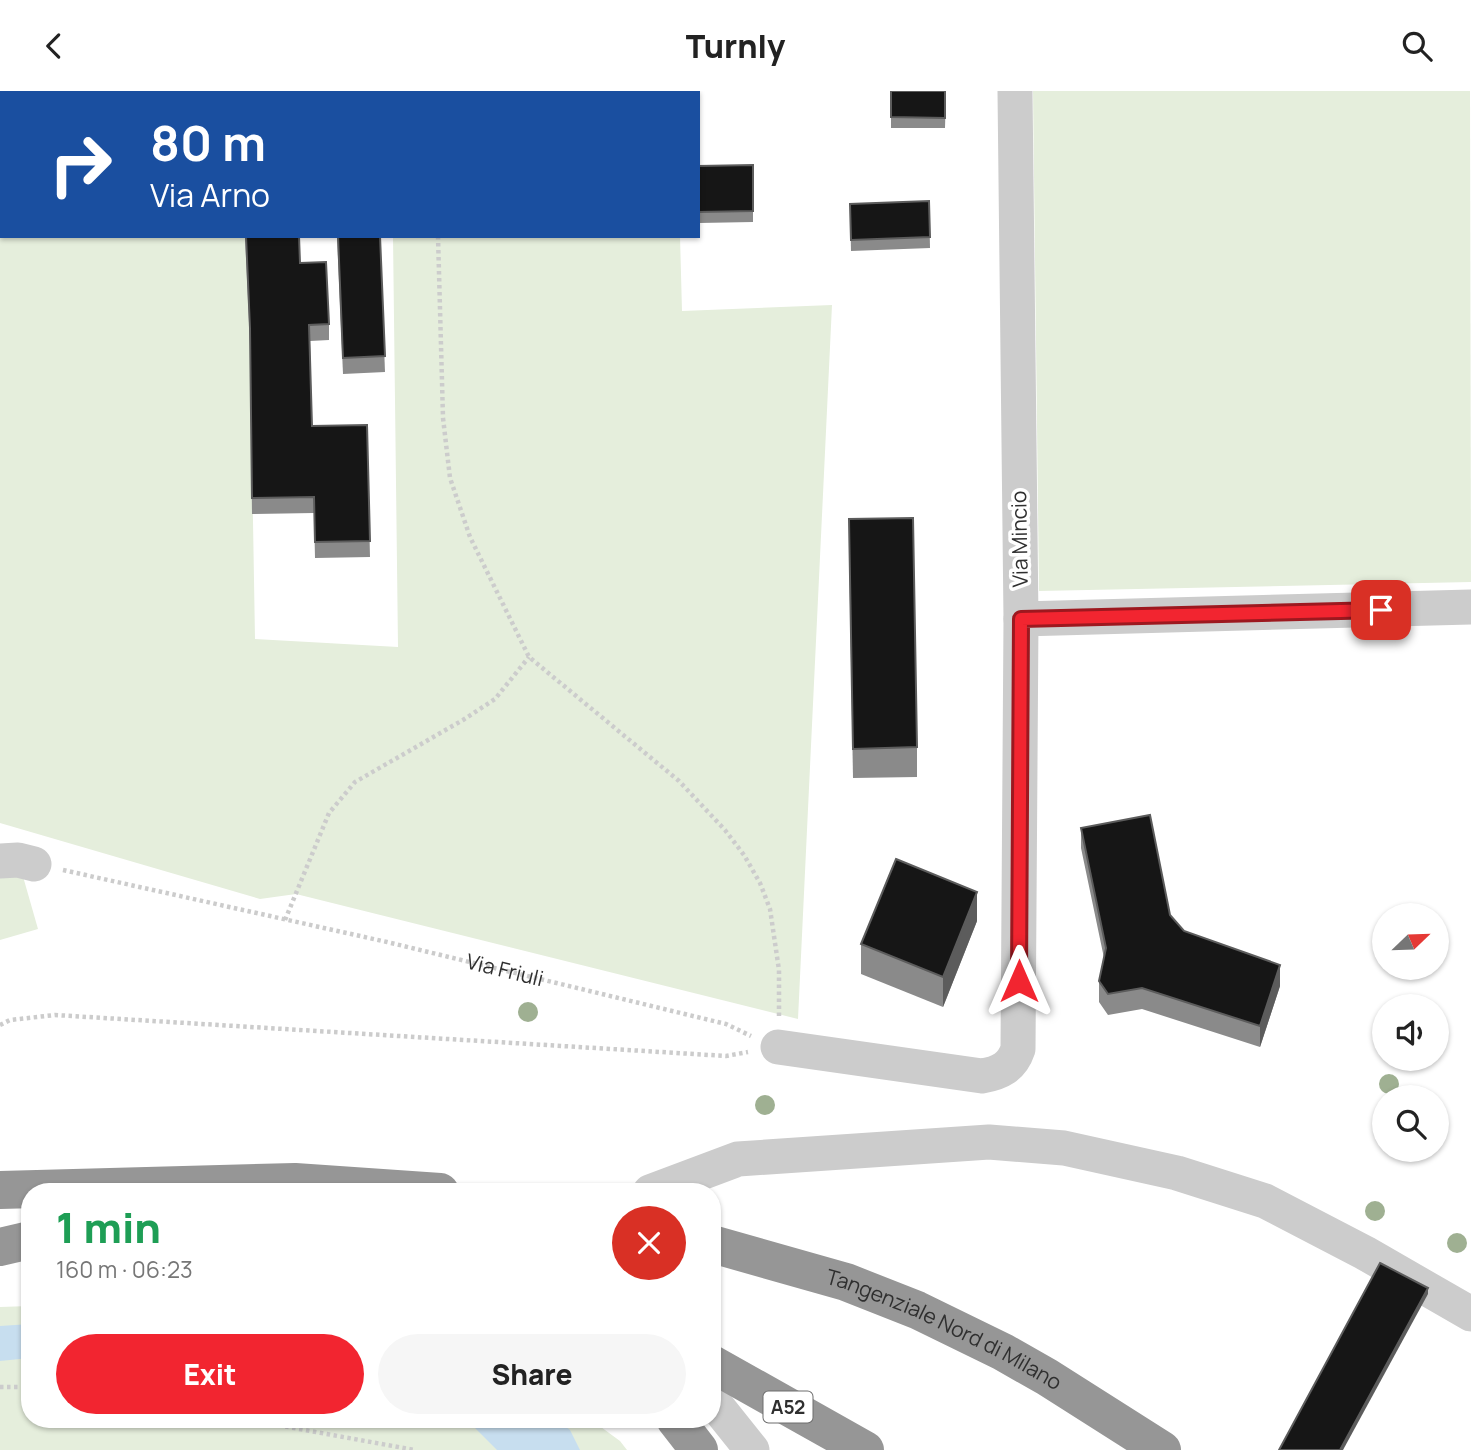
<!DOCTYPE html>
<meta charset="utf-8">
<style>
:root{--surface:#fff;--page:#f6f6f6;--text:#222;--muted:#767676;--accent:#f22530}
body{margin:0;font-family:Manrope,sans-serif;background:var(--page);color:var(--text);height:100vh;display:flex;flex-direction:column;font-size:26px;white-space:nowrap}
*{box-sizing:border-box;margin:0}
p{font-size:23px;color:var(--muted)}
.icon{flex:none;width:38px;height:38px;fill:none;stroke:currentColor;stroke-width:2;stroke-linecap:round;stroke-linejoin:round}
.map{position:relative;flex:1;overflow:hidden}
.side{position:absolute;left:21px;top:1092px;width:700px;height:245px;display:flex;flex-direction:column;background:var(--surface);border-radius:28px;box-shadow:0 2px 5px #0004}
.side>*{flex:none}
.top-card{position:absolute;left:0px;top:0px;width:700px;height:147px;box-shadow:0 2px 5px #0004;background:#1a4fa0;color:#fff;overflow:hidden}
.needle{width:46px;rotate:67deg}
.buttons{position:absolute;left:1372px;top:812px;display:grid;gap:14px}
.buttons a{display:grid;place-items:center;width:77px;height:77px;border-radius:50%;background:var(--surface);box-shadow:0 2px 5px #0004;font-size:35px}
.pin{position:absolute;display:grid;place-items:center;width:60px;height:60px;color:#fff;margin:-30px;border-radius:14px;box-shadow:0 4px 10px #0006}
.me{position:absolute;width:77px;margin:-38px;rotate:0deg;stroke-linejoin:round;filter:drop-shadow(0 0 5px #0008)}
.turn{display:flex;align-items:center;gap:24px;height:147px;padding:0 35px;font-size:32px}
.turn .icon{width:91px;height:91px;stroke-width:2.5}
.turn b{display:block;font-size:49px;line-height:60px}
.round{display:grid;place-items:center;flex:none;width:74px;height:74px;border-radius:37px;background:var(--page)}
.summary{display:flex;align-items:center;justify-content:space-between;height:119px;padding:0 35px}
h1{font-size:42px;font-weight:800;line-height:52px;color:#1e9e55}
.cta{display:flex;gap:14px;margin-top:auto;padding:14px 35px}
.cta a{flex:1;height:80px;border-radius:42px;background:var(--accent);color:#fff;font-size:28px;font-weight:800;line-height:80px;text-align:center}
.cta a+a{background:var(--page);color:var(--text)}
header{display:flex;justify-content:space-between;align-items:center;height:91px;padding:0 35px;background:var(--surface);font-size:32px;font-weight:800}
.map>svg:first-child{display:block}
.green{fill:#e5eedc}
.water{fill:#c7deef}
.lines{fill:none;stroke-linecap:round;stroke-linejoin:round}
.path{stroke:#ccc;stroke-width:4.5;stroke-dasharray:3.5 3.5;stroke-linecap:butt}
.minor{stroke:#ccc;stroke-width:35}
.major{stroke:#a7a7a7;stroke-width:38}
.highway{stroke:#969696;stroke-width:38}
.tree{fill:#9fb092}
.wall{fill:#8a8a8a}
.shaded-wall{fill:#5c5c5c}
.building{fill:#161616;stroke:#5c5c5c;stroke-width:2}
.route-casing{stroke:#9d181f;stroke-width:18}
.route{stroke:#f22530;stroke-width:12}
.labels{text-anchor:middle;stroke-width:7;stroke-linejoin:round;paint-order:stroke}
.shield{fill:#fff;stroke:#6d6d6d;stroke-width:2}
.shield-label{font-size:19px;font-weight:bold;fill:#2f2f2f}
.street-label{font-size:21px;fill:#2f2f2f;stroke:#fff}
</style>
<header><svg class="icon" aria-label="back" viewBox="0 0 24 24"><path d="M15 5l-7 7 7 7"/></svg>Turnly<svg class="icon" aria-label="search" viewBox="0 0 24 24"><circle cx="10" cy="10" r="6"/><path d="M15 15l6 6"/></svg></header>
<div class="map">
<svg width="1471" height="1359" viewBox="0 0 1471 1359">
<rect width="100%" height="100%" fill="#fff"/>
<g class="green">
<polygon points="0,0 244,0 2,2 2,145 245,145 250,253 255,548 398,556 393,145 680,145 682,220 832,214 798,928 296,803 260,808 0,732"/>
<polygon points="391,0 496,0 498,2 391,2"/>
<polygon points="1033,0 1470,0 1471,491 1039,500"/>
<polygon points="22,782 38,838 0,849 0,783"/>
<polygon points="30,1215 30,1328 590,1328 620,1350 627,1359 0,1359 0,1216"/>
</g>
<g class="water">
<polygon points="30,1233 30,1267 0,1270 0,1235"/>
<polygon points="466,1328 556,1328 570,1339 580,1359 497,1359"/>
</g>
<g class="lines">
<g class="path">
<polyline points="434,0 434,2"/>
<polyline points="438,145 443,327 450,387 470,446 529,566 679,690 725,739 744,764 760,792 770,818 779,879 779,927"/>
<path id="s1" d="M63 779 387 851 726 933 751 945"/>
<polyline points="285,829 329,722 355,691 463,629 495,608 529,566"/>
<polyline points="0,934 10,929 55,924 726,965 748,961"/>
<polyline points="0,1296 30,1296"/>
<polyline points="244,1328 415,1359"/>
</g>
<g class="minor">
<polyline points="1021,528 1471,516"/>
<polyline points="0,770 18,769 34,773"/>
<path d="M778 956 982 985C1000 982 1012 976 1018 958L1021 528 1015 0"/>
<polyline points="650,1101 738,1068 989,1051 1064,1057 1177,1082 1265,1110 1365,1162 1471,1223"/>
<polyline points="712,1309 752,1359"/>
</g>
<g class="major">
<polyline points="540,0 542,2"/>
<polyline points="621,2 623,0"/>
</g>
<g class="highway">
<polyline points="0,1099 295,1091 440,1101"/>
<path id="s2" d="M712 1153 846 1191 917 1219 1003 1261 1047 1286 1162 1359"/>
<polyline points="0,1156 30,1149"/>
<polyline points="712,1273 865,1359"/>
<polyline points="675,1328 699,1359"/>
</g>
</g>
<g class="tree">
<circle cx="528" cy="921" r="10"/>
<circle cx="1389" cy="993" r="10"/>
<circle cx="765" cy="1014" r="10"/>
<circle cx="1375" cy="1120" r="10"/>
<circle cx="1457" cy="1152" r="10"/>
</g>
<g class="wall">
<polygon points="891,0 946,0 945,37 891,37"/>
<polygon points="753,74 753,131 699,132 699,75"/>
<polygon points="929,110 930,157 851,160 850,113"/>
<polygon points="245,145 299,145 300,172 329,233 329,249 310,250 312,335 367,334 370,466 315,467 314,422 252,423 250,253"/>
<polygon points="337,145 380,145 385,281 343,283"/>
<polygon points="849,457 917,656 917,686 853,687"/>
<polygon points="1081,737 1184,840 1280,895 1260,956 1142,918 1108,924 1099,911 1099,890 1104,867 1081,757"/>
<polygon points="977,830 943,916 861,883 861,853"/>
</g>
<g class="shaded-wall">
<polygon points="977,801 977,830 943,916 943,886"/>
<polygon points="1280,874 1280,895 1260,956 1260,935"/>
<polygon points="1428,1197 1428,1203 1343,1359 1340,1359"/>
</g>
<g class="building">
<rect x="283" y="0" width="93" height="2"/>
<polygon points="891,0 945,0 945,27 891,26"/>
<polygon points="753,74 753,120 699,121 699,75"/>
<polygon points="929,110 930,146 851,149 850,113"/>
<polygon points="246,145 299,145 300,172 326,171 329,233 309,234 312,335 367,334 370,450 315,451 314,406 252,407 250,237"/>
<polygon points="338,145 380,145 385,265 343,267"/>
<polygon points="913,427 917,656 853,658 849,428"/>
<polygon points="1150,724 1170,824 1184,840 1280,874 1260,935 1142,897 1108,903 1099,890 1106,857 1081,737"/>
<polygon points="896,768 977,801 943,886 861,853"/>
<polygon points="1380,1172 1428,1197 1340,1359 1279,1359"/>
</g>
<g class="lines">
<defs>
<polyline id="route" points="1019,890 1021,528 1381,519"/>
</defs>
<use href="#route" class="route-casing"/>
<use href="#route" class="route"/>
</g>
<g class="labels">
<rect class="shield" x="763.5" y="1300.5" width="49" height="31" rx="5"/>
<g class="shield-label">
<text x="788" y="1323">A52</text>
</g>
<g class="street-label">
<text transform="translate(1020 448) rotate(-91)" y="7">Via Mincio</text>
<text dy="7" stroke="none"><textPath href="#s1" startOffset="453">Via Friuli</textPath></text>
<text dy="7" stroke="none"><textPath href="#s2" startOffset="248">Tangenziale Nord di Milano</textPath></text>
</g>
</g>
</svg>
<div class="buttons">
<a><svg class="needle" viewBox="-14 -14 28 28"><path d="M0-13l5 13h-10z" fill="#e53935"/><path d="M0 13l5-13h-10z" fill="#767676"/></svg></a>
<a><svg class="icon" aria-label="sound" viewBox="0 0 24 24"><path d="M4 9h4l5-4v14l-5-4H4zM17 9q2 3 0 6"/></svg></a>
<a><svg class="icon" aria-label="search" viewBox="0 0 24 24"><circle cx="10" cy="10" r="6"/><path d="M15 15l6 6"/></svg></a>
</div>
<div class="pin" style="left:1381px;top:519px;background:#d93025"><svg class="icon" aria-label="arrive" viewBox="0 0 24 24"><path d="M6 21V4h12l-3 4 3 4H6"/></svg></div>
<svg class="me" style="left:1019px;top:890px" viewBox="-20 -20 40 40"><path d="M0-17L14 15 0 8-14 15z" fill="#f22530" stroke="#fff" stroke-width="4"/></svg>
<div class="top-card">
<div class="turn"><svg class="icon" aria-label="right" viewBox="0 0 24 24"><path d="M7 20v-9h11M14 6l5 5-5 5"/></svg><div><b>80 m</b>Via Arno</div></div>
</div>
<section class="side">
<div class="summary"><div><h1>1 min</h1><p>160 m · 06:23</p></div><a class="round" style="background:#d93025;color:#fff"><svg class="icon" aria-label="close" viewBox="0 0 24 24"><path d="M6 6l12 12M18 6L6 18"/></svg></a></div>
<div class="cta"><a>Exit</a><a>Share</a></div>
</section>
</div>
